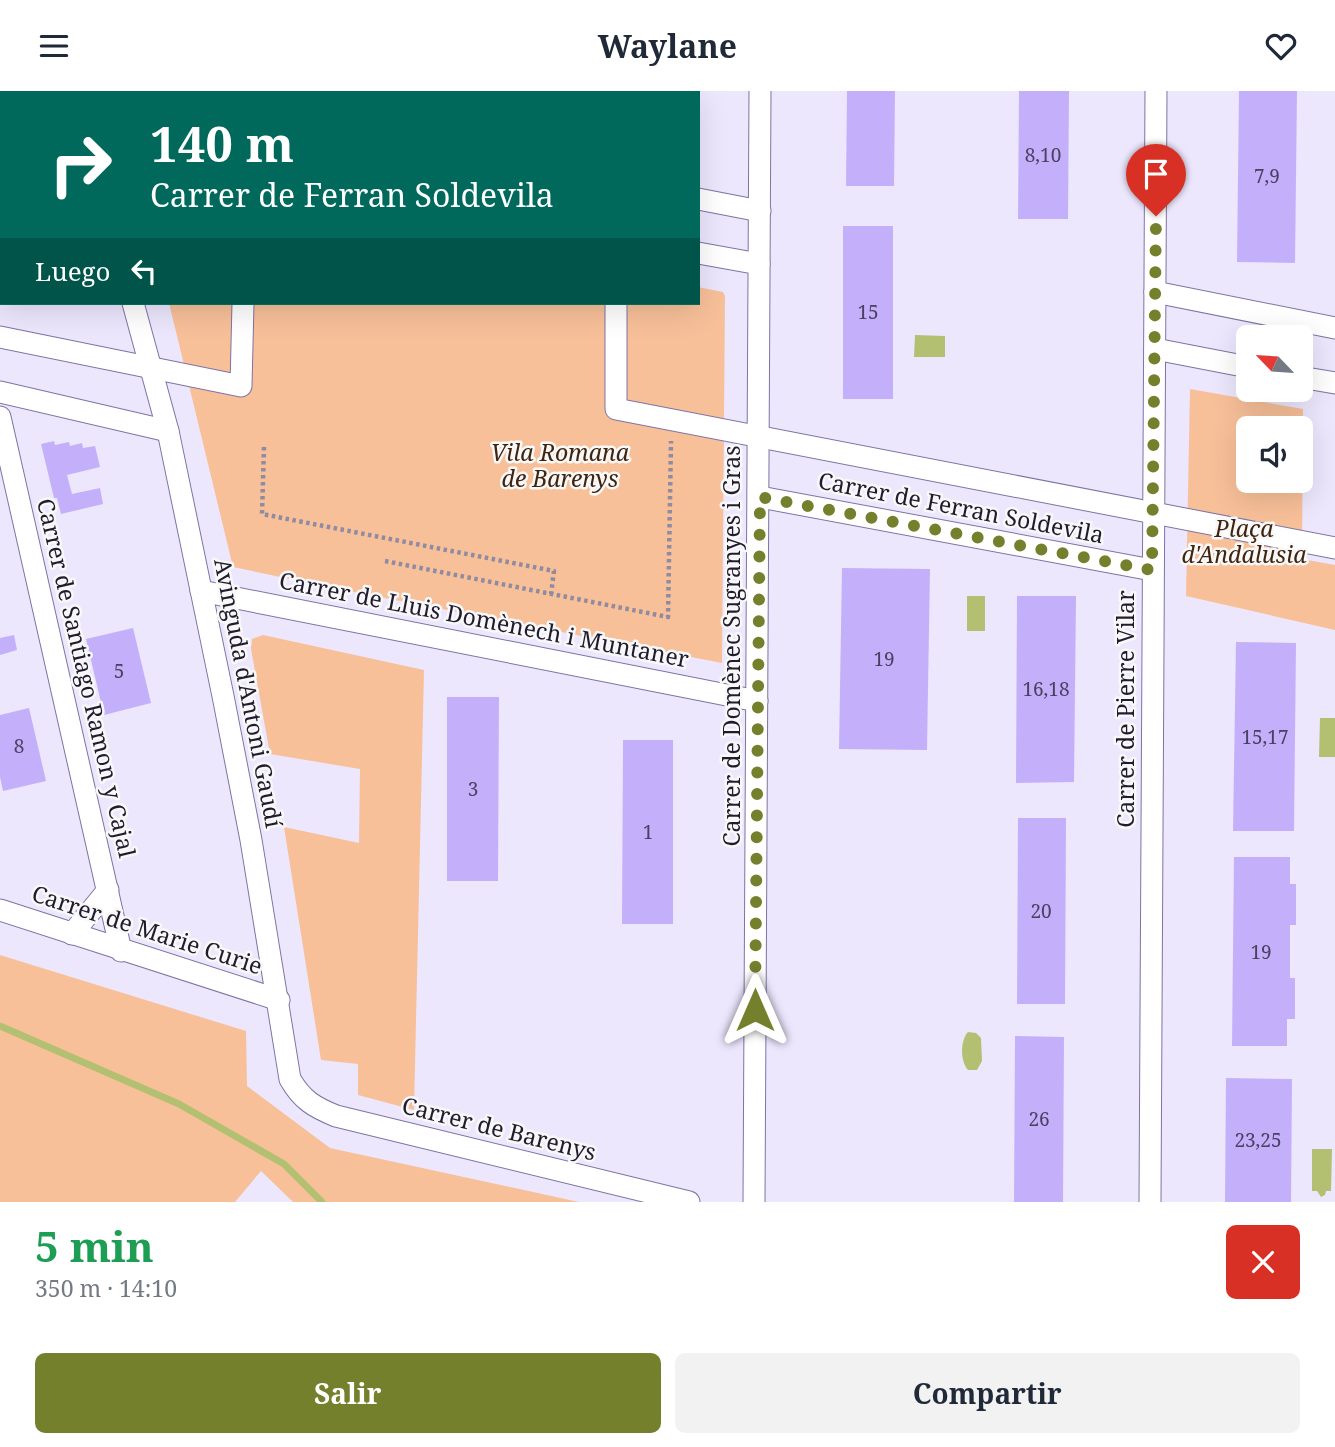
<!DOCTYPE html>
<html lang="es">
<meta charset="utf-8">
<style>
:root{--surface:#fff;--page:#f2f2f3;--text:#1f2937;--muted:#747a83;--accent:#75802d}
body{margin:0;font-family:"Noto Serif",serif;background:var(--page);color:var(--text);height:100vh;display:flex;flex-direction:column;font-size:26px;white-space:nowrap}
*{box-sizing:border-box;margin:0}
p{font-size:23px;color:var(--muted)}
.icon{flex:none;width:38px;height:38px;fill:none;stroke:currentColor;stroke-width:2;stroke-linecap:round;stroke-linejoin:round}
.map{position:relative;height:1111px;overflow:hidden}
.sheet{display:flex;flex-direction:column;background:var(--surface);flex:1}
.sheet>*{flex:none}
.guide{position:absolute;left:0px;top:0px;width:700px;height:214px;box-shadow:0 7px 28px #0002;background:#00695c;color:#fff;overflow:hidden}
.needle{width:46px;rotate:295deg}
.buttons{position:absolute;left:1236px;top:234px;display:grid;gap:14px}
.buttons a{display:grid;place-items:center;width:77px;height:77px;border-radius:10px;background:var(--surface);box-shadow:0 7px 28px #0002;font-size:35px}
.pin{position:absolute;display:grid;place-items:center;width:60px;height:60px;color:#fff;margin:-72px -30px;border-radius:50% 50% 50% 0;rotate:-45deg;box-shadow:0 0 7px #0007}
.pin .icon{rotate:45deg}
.me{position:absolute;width:77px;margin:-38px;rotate:0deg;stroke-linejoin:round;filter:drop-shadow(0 0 5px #0008)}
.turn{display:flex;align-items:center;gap:24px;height:147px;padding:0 35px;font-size:32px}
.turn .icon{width:91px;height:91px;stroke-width:2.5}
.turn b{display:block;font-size:49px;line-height:60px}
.then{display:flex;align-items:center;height:66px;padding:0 35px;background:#0003;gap:14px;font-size:26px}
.round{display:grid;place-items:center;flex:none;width:74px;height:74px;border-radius:10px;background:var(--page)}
.summary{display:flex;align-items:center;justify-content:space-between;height:119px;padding:0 35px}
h1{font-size:42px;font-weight:700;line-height:52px;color:#1e9e55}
.action{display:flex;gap:14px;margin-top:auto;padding:14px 35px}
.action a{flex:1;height:80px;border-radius:10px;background:var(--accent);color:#fff;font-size:28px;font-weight:700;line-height:80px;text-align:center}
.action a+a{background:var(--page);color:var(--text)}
header{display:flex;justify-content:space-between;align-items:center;height:91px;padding:0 35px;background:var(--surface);font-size:32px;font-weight:700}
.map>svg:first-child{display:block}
.green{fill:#f8c099;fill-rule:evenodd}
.water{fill:#b3c071}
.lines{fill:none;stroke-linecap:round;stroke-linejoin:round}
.stream{stroke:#b3c071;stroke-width:7}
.building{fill:#c4b0fa}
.street-casing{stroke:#7f73a3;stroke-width:23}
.path{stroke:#908ba0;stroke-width:4.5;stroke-dasharray:3.5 3.5;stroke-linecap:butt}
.street{stroke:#fff;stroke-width:21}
.route{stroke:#75802d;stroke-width:12;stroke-dasharray:0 21.6}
.labels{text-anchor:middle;stroke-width:5;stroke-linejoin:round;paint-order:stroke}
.number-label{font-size:19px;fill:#4a4062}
.park-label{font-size:23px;font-style:italic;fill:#40240f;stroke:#f8f8f8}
.street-label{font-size:23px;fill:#211b2f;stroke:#f8f8f8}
</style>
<header><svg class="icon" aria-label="menu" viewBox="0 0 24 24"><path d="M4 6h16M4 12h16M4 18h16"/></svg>Waylane<svg class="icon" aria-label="heart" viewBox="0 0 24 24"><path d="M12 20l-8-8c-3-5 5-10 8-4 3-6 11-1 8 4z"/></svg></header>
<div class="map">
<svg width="1335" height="1111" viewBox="0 0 1335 1111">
<rect width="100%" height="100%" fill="#ece7fd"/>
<g class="green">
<polygon points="698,196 723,201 725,205 722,572 328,496 233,476 169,212 698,212"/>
<path d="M1190 298 1303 318 1302 468 1335 474V539L1186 505ZM1248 338H1300V390H1248Z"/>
<polygon points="263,544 424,579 414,1019 358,1004 358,973 321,969 284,736 359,752 360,678 270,663 251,558 252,548"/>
<polygon points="0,864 246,940 247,995 330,1057 579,1111 293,1111 261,1080 235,1111 0,1111"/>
</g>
<g class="water">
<polygon points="915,244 945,245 945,266 914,266"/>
<rect x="967" y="505" width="18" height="35"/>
<polygon points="1320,627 1335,627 1335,666 1319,666"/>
<path d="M968 941 976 942 981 947 982 970 977 979H968C960 970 960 950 968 941Z"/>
<polygon points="1312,1058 1332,1058 1331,1100 1326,1100 1325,1104 1321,1106 1317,1100 1312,1100"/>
</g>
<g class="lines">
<polyline class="stream" points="0,935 179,1013 284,1073 322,1111"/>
</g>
<g class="building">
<polygon points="847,0 895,0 894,95 846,95"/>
<polygon points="1019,0 1069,0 1068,128 1018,128"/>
<polygon points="1239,0 1297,0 1295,172 1237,171"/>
<rect x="843" y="135" width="50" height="173"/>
<polygon points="54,350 55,354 69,351 70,355 82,352 83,357 95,355 100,376 67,384 72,403 100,397 103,413 61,423 57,407 54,407 41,353"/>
<polygon points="842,477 930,478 927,659 839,658"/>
<polygon points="1017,505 1076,505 1074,691 1016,692"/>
<polygon points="133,537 151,612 104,624 86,548"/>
<polygon points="14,544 17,559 0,564 0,547"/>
<polygon points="1236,551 1296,552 1294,740 1233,740"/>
<polygon points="447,606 499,606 498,790 447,790"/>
<polygon points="29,617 46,690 3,700 0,686 0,624"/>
<polygon points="623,649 673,649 673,833 622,833"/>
<polygon points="1018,727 1066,727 1065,913 1017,913"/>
<polygon points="1234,766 1290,766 1290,793 1296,793 1296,834 1290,834 1290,887 1295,887 1295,928 1287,928 1287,955 1232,955"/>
<polygon points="1015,945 1064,946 1063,1111 1014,1111"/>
<polygon points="1226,987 1292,988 1291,1111 1225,1111"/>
</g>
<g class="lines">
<defs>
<g id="street">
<polyline points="71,0 71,2"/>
<polyline points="156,0 164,2"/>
<polyline points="370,2 370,0"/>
<polyline points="698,108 760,120"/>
<polyline points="698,162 759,173"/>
<polyline points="0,190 2,190"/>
<polyline points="1155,201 1335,237"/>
<path d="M133 212 168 340 223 605 251 749 290 988C302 1009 314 1016 336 1025L689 1111"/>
<polyline points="616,212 616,318 1335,457"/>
<polyline points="0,246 241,295 243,212"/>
<polyline points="1155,258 1248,276"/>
<polyline points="1300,286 1335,292"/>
<polyline points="0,301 168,340"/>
<polyline points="0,326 121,860"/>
<polyline points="760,406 1152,479"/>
<polyline points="201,500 757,610"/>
<polyline points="0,819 279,909"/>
<polyline points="72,843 108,799"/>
<polyline points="754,1111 760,0"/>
<polyline points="1150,1111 1156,0"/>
</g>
</defs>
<use href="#street" class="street-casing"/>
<g class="path">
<polyline points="264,356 262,423 554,480 551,503"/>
<polyline points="385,470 668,526 671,350"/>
</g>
<use href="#street" class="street"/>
</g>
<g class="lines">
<polyline class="route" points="755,919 760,406 1152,479 1156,125"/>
</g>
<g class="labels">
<g class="number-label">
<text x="1043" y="71">8,10</text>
<text x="1267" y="92">7,9</text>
<text x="868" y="228">15</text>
<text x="884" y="575">19</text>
<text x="119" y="587">5</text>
<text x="1046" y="605">16,18</text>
<text x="1265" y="653">15,17</text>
<text x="19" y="662">8</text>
<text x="473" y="705">3</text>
<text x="648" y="748">1</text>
<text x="1041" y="827">20</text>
<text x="1261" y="868">19</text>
<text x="1039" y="1035">26</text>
<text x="1258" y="1056">23,25</text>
</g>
<g class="park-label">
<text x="560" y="370">Vila Romana<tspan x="560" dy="26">de Barenys</tspan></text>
<text x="1244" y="446">Plaça<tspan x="1244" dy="26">d'Andalusia</tspan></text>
</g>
<g class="street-label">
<text transform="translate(961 417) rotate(11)" y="8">Carrer de Ferran Soldevila</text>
<text transform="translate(484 529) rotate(11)" y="8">Carrer de Lluis Domènech i Muntaner</text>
<text transform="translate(732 555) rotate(-90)" y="8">Carrer de Domènec Sugranyes i Gras</text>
<text transform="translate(86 587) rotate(77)" y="8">Carrer de Santiago Ramon y Cajal</text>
<text transform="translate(248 602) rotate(79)" y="8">Avinguda d'Antoni Gaudí</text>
<text transform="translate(1126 618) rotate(-90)" y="8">Carrer de Pierre Vilar</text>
<text transform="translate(147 839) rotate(18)" y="8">Carrer de Marie Curie</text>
<text transform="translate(499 1038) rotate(14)" y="8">Carrer de Barenys</text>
</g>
</g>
</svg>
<div class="buttons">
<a><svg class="needle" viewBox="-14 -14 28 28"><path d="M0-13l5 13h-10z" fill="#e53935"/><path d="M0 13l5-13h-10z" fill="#747a83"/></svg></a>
<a><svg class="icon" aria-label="sound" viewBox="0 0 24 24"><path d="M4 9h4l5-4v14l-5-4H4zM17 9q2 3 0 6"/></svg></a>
</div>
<div class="pin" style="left:1156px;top:125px;background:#d93025"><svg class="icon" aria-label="arrive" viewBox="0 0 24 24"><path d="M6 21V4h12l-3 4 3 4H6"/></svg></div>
<svg class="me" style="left:755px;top:919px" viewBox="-20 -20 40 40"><path d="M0-17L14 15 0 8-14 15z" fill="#75802d" stroke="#fff" stroke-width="4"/></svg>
<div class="guide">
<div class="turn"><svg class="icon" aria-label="right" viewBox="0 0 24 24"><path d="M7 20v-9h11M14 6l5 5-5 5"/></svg><div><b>140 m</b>Carrer de Ferran Soldevila</div></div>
<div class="then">Luego<svg class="icon" aria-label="left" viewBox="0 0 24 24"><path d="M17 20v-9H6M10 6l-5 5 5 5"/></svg></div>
</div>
</div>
<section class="sheet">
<div class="summary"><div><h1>5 min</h1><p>350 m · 14:10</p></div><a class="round" style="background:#d93025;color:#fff"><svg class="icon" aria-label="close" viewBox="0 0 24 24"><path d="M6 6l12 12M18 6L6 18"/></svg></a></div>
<div class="action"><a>Salir</a><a>Compartir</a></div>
</section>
